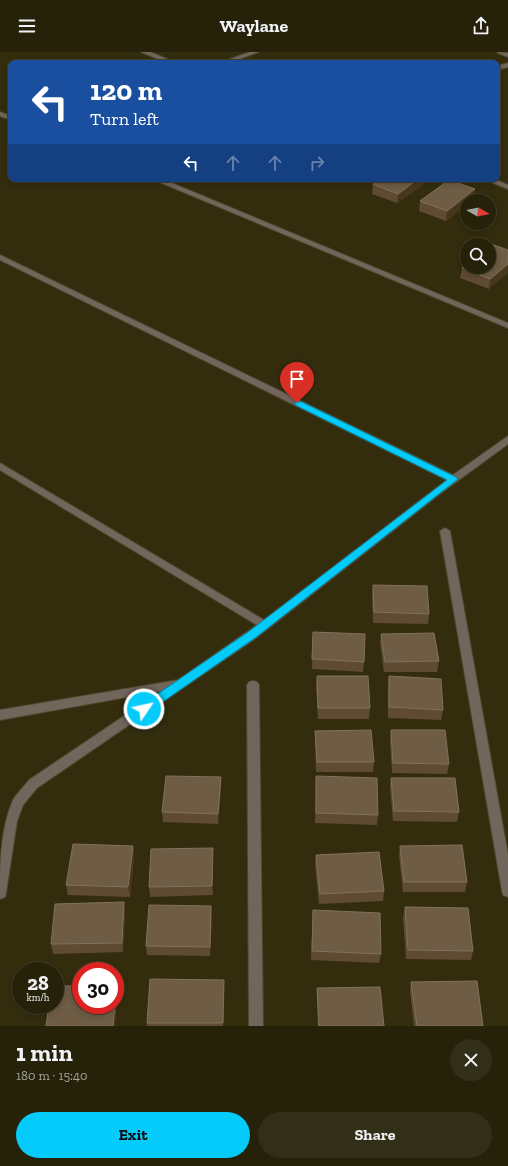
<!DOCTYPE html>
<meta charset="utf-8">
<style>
:root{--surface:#26220a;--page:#322f18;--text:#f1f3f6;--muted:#a4a49c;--line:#423f2b;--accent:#04cbf9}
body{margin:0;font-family:"Zilla Slab",serif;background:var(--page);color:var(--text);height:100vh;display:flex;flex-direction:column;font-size:15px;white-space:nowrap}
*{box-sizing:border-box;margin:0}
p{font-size:13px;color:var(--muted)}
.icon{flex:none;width:22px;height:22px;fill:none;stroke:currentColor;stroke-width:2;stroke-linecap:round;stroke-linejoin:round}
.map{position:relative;height:974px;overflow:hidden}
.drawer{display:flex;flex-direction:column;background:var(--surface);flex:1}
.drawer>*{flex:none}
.banner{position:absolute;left:8px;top:8px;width:492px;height:122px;border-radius:8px;box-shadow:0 2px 6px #0003,0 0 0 1px var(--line);background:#1a4fa0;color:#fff;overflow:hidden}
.needle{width:26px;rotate:99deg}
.buttons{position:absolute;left:460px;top:142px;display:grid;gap:8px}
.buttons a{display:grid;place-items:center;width:36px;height:36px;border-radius:50%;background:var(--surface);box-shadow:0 2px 6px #0003,0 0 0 1px var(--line);font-size:20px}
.speed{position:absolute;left:12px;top:910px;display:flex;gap:8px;font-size:20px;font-weight:700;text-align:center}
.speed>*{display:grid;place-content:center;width:52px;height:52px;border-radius:50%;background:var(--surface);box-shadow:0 2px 6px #0003,0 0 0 1px var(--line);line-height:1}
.speed small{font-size:10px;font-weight:400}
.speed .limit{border:6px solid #d22;background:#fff;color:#111}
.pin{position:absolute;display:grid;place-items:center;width:34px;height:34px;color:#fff;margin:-41px -17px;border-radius:50% 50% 50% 0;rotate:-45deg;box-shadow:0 0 4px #0007}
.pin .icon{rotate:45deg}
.me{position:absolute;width:44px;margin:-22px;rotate:56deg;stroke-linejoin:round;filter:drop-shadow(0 0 3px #0008)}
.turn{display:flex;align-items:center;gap:14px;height:84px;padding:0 16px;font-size:18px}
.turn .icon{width:52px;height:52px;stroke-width:2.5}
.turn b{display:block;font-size:28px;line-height:34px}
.lanes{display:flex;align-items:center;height:38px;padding:0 16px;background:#0003;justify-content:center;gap:20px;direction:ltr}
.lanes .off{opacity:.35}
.round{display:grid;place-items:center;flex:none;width:42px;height:42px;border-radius:21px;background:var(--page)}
.overview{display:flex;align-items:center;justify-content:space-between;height:68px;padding:0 16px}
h1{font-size:24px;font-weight:800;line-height:30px}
.action{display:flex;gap:8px;margin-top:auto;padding:8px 16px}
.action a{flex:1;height:46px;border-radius:24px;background:var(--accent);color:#111;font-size:16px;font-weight:800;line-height:46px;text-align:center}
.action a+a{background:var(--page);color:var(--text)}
header{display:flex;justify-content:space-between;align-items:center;height:52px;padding:0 16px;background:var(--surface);font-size:18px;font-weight:800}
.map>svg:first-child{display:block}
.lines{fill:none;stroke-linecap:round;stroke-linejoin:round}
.street-casing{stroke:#4d482b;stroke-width:2}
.street{fill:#72655c;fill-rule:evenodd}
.wall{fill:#5f4a32}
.shaded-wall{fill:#47371c}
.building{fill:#6e5c44;stroke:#82725b}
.route{fill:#04cbf9;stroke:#0384a2}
</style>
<header><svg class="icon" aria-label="menu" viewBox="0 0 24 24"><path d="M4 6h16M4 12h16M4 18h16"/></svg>Waylane<svg class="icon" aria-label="share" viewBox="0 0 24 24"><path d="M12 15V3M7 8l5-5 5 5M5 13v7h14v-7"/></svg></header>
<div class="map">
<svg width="508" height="974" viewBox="0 0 508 974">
<rect width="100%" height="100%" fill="#332d0e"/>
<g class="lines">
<defs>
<g id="street">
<polygon points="141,0 150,0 177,11 168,11"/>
<polygon points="250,0 259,0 228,11 219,11"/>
<polygon points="497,0 508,1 508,5 498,1"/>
<polygon points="508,11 508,15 497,18 497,14"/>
<polygon points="0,60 11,64 11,68 0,64"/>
<polygon points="152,127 162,127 508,271 508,276"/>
<polygon points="483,127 494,127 508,133 508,137"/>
<path d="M0 203 453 423 508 384V392L441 441 256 586 37 736 23 753 17 769 6 841 5 845 0 847C0 814 0 778 13 748 17 741 24 735 29 728L161 639 0 668V658L178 628 257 573 0 418V411L264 568 447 428 0 208Z"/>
<polygon points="445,476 450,479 508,803 508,845 503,843 502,839 440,479"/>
<polygon points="253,629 257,630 259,633 263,974 249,974 247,633 249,630"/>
</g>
</defs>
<use href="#street" class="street-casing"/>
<use href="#street" class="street"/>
</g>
<g class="wall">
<polygon points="427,130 397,151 372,142 373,132"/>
<polygon points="473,147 467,149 467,152 446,169 419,159 420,149"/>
<polygon points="508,198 489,237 460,226 462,216"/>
<polygon points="373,533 429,562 428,572 373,571 372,543"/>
<polygon points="313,580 364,610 363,620 312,617"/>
<polygon points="381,582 439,609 437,620 384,620 380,592"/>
<polygon points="317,624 370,656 369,667 318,667 316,634"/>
<polygon points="389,624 443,658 441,668 388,666 388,634"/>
<polygon points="391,678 449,712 447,722 392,721 390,688"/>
<polygon points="315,679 374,710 373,720 316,720 315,689"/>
<polygon points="316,724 378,763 377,773 315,771"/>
<polygon points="391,726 459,760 457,770 393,769 390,736"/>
<polygon points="221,736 218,772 163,770 162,760"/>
<polygon points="133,794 134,804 130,845 68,843 66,833"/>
<polygon points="400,794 467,830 465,840 403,840 399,804"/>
<polygon points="213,796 213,843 150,845 149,835"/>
<polygon points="316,803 384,839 383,849 319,852 315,813"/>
<polygon points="124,850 125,859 123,900 53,902 51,892"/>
<polygon points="211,854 212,863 210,904 147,903 146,894"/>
<polygon points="405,855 473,899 471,908 406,907 403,865"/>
<polygon points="313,858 381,902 379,911 311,908"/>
<polygon points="224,928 224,937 223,974 147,974 147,971"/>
<polygon points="411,930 483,974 414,974 410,939"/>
<polygon points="317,936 384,974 318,974 317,945"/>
</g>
<g class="shaded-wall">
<polygon points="418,127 427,127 427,130 397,151 398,142"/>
<polygon points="475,137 473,147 471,149 467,149 467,152 446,169 447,159"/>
<polygon points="508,212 508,221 489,237 490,227"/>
<polygon points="221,725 221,736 218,772 218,762"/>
<polygon points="133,794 134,804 130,845 128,835"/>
<polygon points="213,796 213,843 212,834"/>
<polygon points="124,850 125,859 123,900 122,891"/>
<polygon points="211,854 212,863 210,904 210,895"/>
<polygon points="117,935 118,944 115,974 113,974"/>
</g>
<g class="building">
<polygon points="380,127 418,127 398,142 373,132"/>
<polygon points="449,128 475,137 447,159 420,149"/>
<polygon points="491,192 508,198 508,212 490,227 462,216 467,211 467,215 489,215 489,193"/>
<polygon points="373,533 427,534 429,562 374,560"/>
<polygon points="313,580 365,582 364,610 312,607"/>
<polygon points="434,581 439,609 385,610 381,582"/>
<polygon points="317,624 368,624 370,656 318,656"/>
<polygon points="389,624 441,627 443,658 389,655"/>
<polygon points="371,678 374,710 317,710 315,679"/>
<polygon points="391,678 445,678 449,712 393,711"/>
<polygon points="166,724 221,725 218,762 162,760"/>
<polygon points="316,724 377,726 378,763 316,761"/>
<polygon points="391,726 455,726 459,760 394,759"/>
<polygon points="73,792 133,794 128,835 66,833"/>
<polygon points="462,793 467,830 404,830 400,794"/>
<polygon points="213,796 212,834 149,835 151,797"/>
<polygon points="379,800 384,839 320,842 316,803"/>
<polygon points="124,850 122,891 51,892 55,852"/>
<polygon points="149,853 211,854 210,895 146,894"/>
<polygon points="405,855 468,856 473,899 408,898"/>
<polygon points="313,858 380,861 381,902 312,899"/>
<polygon points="150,927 224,928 223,971 147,971"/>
<polygon points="477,929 483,974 417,974 411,930"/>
<polygon points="55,934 81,934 81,953 115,953 113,974 46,974 49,953 55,953"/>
<polygon points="115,935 117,935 115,952"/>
<polygon points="380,935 384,974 319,974 317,936"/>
</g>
<polygon class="route" points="295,349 300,349 456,425 458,427 255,586 148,660 144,661 140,660 139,657 140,654 248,580 447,428 295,353"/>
</svg>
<div class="buttons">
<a><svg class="needle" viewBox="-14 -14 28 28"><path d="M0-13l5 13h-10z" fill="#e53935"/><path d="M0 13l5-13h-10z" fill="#a4a49c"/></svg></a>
<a><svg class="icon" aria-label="search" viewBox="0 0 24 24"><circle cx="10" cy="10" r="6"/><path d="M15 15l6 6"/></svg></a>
</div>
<div class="speed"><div>28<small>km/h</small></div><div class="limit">30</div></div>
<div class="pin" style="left:297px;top:351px;background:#d93025"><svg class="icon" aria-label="arrive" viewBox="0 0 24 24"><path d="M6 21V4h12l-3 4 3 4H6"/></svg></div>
<svg class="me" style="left:144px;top:657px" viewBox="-20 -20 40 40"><circle r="17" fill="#04cbf9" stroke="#fff" stroke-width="3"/><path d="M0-11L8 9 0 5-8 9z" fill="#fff"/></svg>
<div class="banner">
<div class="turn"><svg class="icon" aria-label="left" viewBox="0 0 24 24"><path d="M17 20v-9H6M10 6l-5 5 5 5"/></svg><div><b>120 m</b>Turn left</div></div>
<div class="lanes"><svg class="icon" aria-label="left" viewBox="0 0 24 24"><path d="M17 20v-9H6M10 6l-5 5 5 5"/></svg><svg class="icon off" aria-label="ahead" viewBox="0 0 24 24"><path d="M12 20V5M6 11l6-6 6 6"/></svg><svg class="icon off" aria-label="ahead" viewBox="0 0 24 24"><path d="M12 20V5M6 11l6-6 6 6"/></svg><svg class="icon off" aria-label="right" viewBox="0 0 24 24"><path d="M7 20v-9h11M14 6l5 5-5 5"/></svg></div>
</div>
</div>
<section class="drawer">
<div class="overview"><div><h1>1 min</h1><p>180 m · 15:40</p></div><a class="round"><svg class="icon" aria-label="close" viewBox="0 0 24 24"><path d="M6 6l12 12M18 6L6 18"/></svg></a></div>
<div class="action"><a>Exit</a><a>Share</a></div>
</section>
